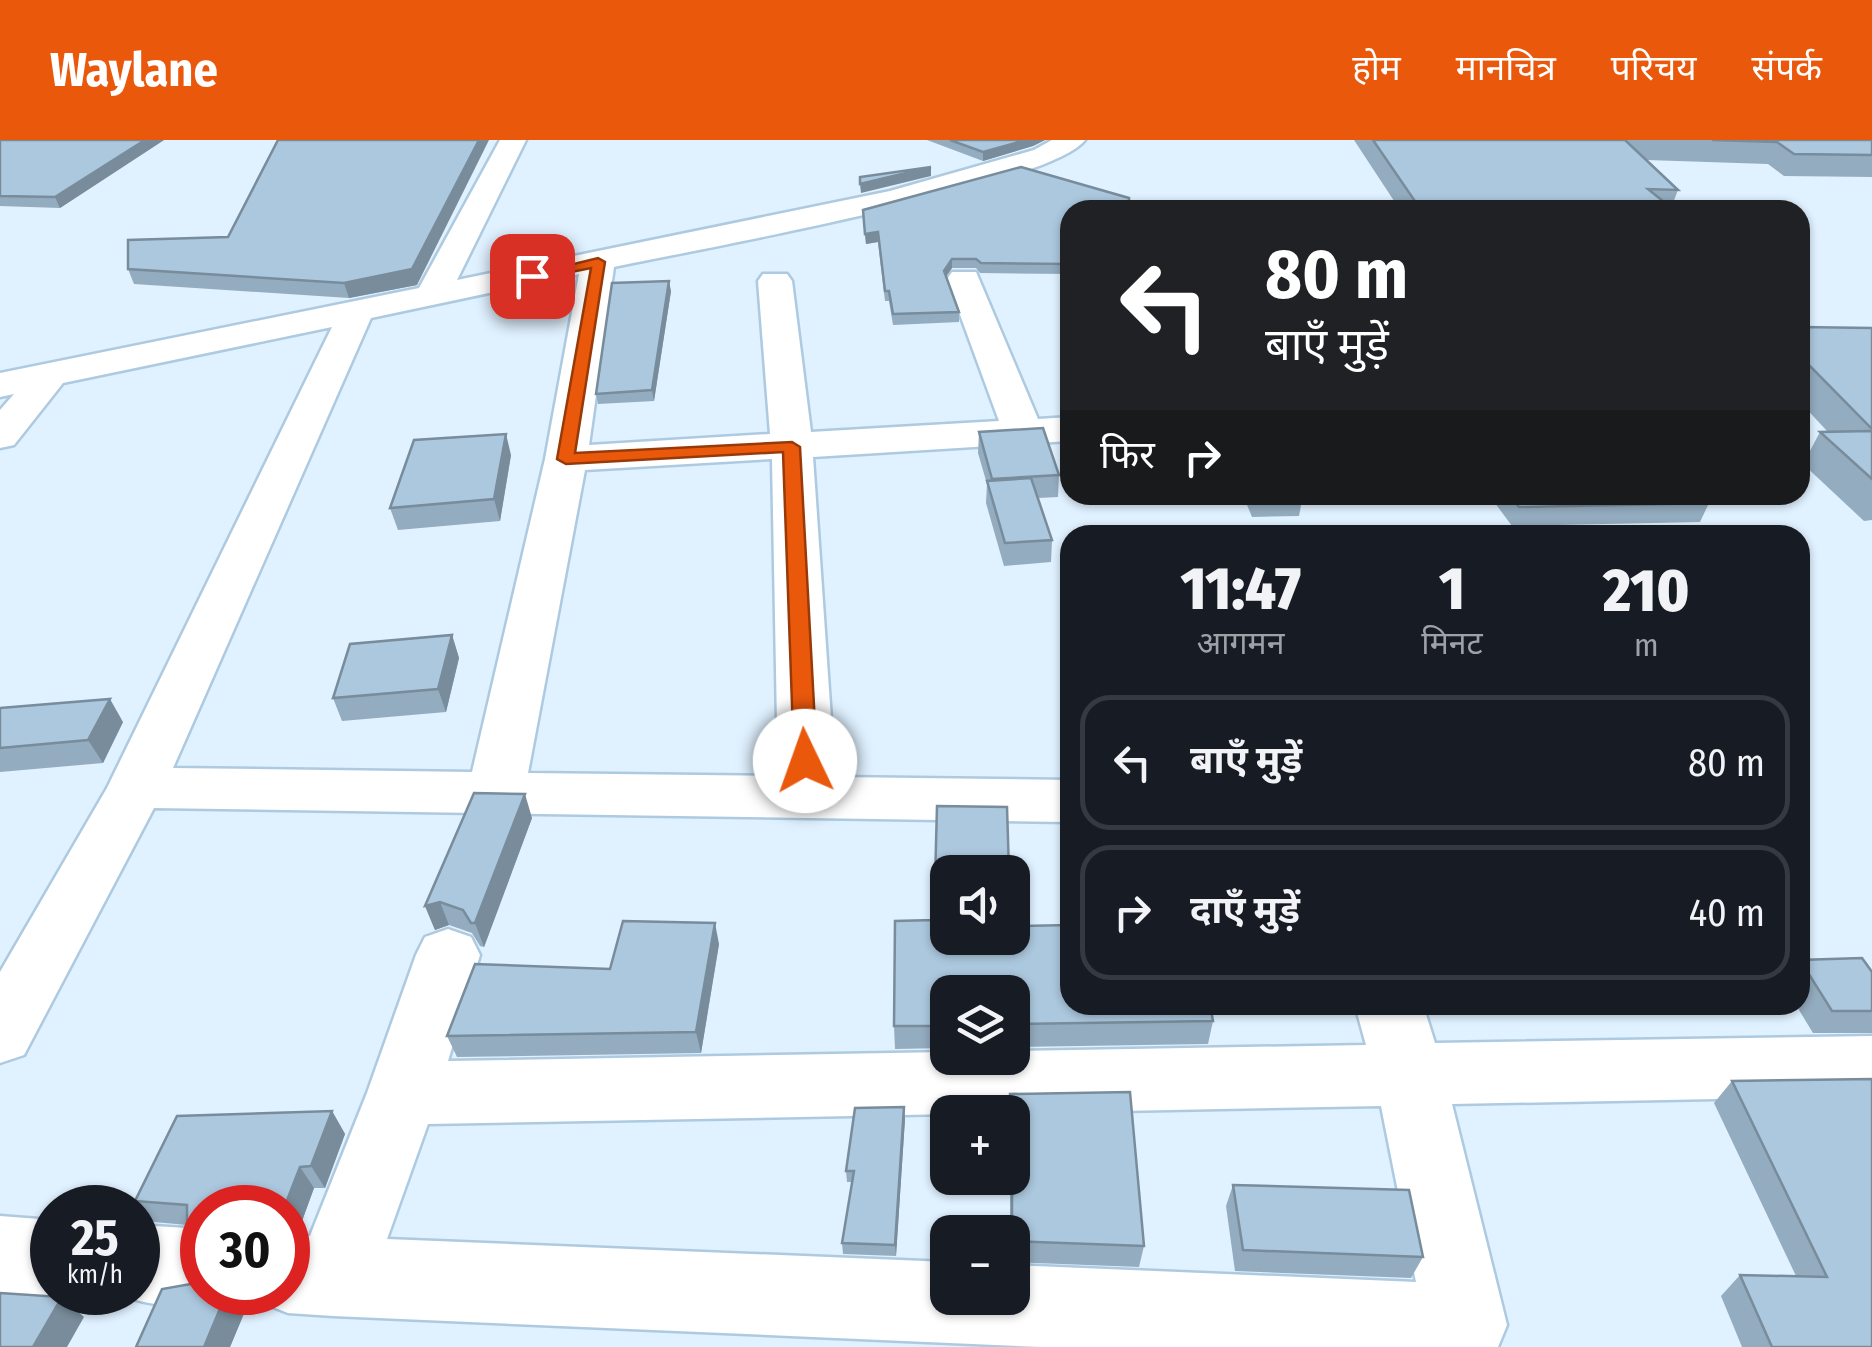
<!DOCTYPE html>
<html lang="hi">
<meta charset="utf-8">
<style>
:root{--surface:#171b24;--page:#242831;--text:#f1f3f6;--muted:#9ea1a6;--line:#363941;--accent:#ea580c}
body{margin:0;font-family:"Fira Sans Condensed","Noto Sans Devanagari",sans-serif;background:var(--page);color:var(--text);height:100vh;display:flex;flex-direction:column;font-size:38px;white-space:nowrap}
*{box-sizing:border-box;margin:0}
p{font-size:32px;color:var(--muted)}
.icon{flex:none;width:55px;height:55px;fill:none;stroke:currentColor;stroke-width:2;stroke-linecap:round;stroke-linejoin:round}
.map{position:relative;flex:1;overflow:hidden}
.panel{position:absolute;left:1060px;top:385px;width:750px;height:490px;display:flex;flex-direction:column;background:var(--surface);border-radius:30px;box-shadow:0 2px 8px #0004}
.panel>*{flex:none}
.guide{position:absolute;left:1060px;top:60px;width:750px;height:305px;border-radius:30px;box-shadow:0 2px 8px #0004;background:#202124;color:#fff;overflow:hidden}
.tools{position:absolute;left:930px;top:715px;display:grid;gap:20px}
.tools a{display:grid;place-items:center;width:100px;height:100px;border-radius:20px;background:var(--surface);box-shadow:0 2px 8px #0004;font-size:50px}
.speed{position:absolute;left:30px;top:1045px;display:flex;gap:20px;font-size:50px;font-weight:700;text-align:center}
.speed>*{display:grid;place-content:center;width:130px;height:130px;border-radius:50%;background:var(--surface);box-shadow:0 2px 8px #0004;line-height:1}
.speed small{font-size:25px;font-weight:400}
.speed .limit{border:15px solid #d22;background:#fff;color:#111}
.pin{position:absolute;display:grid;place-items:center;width:85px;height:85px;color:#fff;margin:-42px;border-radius:20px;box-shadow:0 5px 15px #0006}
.me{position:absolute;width:110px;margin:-55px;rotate:357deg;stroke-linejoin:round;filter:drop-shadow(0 0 8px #0008)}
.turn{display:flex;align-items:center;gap:35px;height:210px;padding:0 40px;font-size:45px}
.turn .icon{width:130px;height:130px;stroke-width:2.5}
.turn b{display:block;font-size:70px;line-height:85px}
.then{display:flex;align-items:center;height:95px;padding:0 40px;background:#0003;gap:20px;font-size:38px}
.eta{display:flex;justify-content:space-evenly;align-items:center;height:170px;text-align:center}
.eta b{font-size:60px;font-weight:800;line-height:70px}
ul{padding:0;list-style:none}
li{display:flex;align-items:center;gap:30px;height:135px;margin:0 20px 15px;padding:0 20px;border:5px solid var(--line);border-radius:30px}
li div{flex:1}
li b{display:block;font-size:38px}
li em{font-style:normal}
header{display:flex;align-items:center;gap:60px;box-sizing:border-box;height:140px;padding:0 50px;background:var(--accent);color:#fff}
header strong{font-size:48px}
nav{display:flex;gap:55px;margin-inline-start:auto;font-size:35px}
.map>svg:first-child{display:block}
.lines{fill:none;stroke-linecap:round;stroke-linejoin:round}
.minor-casing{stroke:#adcae0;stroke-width:5}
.minor{fill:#fff;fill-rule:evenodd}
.wall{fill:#94acbf}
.shaded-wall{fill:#788c9b}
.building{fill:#acc8de;stroke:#788c9b;stroke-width:2.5}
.route{fill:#ea580c;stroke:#983908;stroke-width:2.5}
</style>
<header>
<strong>Waylane</strong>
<nav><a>होम</a><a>मानचित्र</a><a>परिचय</a><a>संपर्क</a></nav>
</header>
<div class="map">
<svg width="1872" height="1207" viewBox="0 0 1872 1207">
<rect width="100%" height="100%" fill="#e0f1ff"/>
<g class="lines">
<defs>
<g id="minor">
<path d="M500 0H526L457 140 890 51 1034 10 1052 0H1085C1051 46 689 111 614 127L589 305 770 294 758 141 763 134H787L792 141 811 292 999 281 947 139 952 132H976L1038 279 1070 277V301L813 317 835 637 1070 640V682L154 668 24 915 0 923V832L107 648 332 187 63 243 14 305 0 308V270L14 254 0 257V233L419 148ZM579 134 545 319 472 632 173 628 371 178ZM772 319 778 636 528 633 585 330Z"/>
<path d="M448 789 471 797 480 815 448 921 948 912V918H1012V911L1366 905 1355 865H1423L1435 903 1872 896V956L1452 964 1507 1185 1498 1207H1041L333 1176 288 1173 260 1162 256 1152H288V1095L310 1096 367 953 416 815 425 797ZM1381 966 1416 1142 1012 1125V1158H948V1122L387 1099 428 984Z"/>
<polygon points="0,1076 52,1080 52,1152 62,1152 52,1157 0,1152"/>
<path d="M138 1085 202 1089V1152H231L230 1156C192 1171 151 1168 113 1152H138Z"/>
</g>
</defs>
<use href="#minor" class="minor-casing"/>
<use href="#minor" class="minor"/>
</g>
<g class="wall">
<polygon points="0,0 164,0 60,68 0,66"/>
<polygon points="927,0 1045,0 1033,6 983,21"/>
<polygon points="1354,0 1872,0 1872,37 1784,36 1768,24 1647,20 1678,50 1671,68 1674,70 1400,70"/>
<polygon points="863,70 1070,70 1070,134 980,133 976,128 952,128 946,137 959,172 959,182 893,185 889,161 885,161 878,102 866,104"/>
<polygon points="128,129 417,145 349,158 134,144"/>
<polygon points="671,151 654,261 598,264 596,254"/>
<polygon points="1800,187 1872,188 1872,380 1864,381 1803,324 1820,292 1828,292 1800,262"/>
<polygon points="979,292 1059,335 1058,357 1038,358 1052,400 1051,422 1004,426 986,363 987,344 978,313"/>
<polygon points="511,315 500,381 398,390 390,368"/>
<polygon points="1243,355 1303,355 1299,376 1252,377"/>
<polygon points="1489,355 1702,355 1709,363 1700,382 1512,386"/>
<polygon points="452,495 459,518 446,572 342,581 333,558"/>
<polygon points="0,568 123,582 103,623 0,632"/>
<polygon points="532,678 484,807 480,806 472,793 449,785 435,790 425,766"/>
<polygon points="1021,786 1213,881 1208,904 1012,907 1012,852 948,852 948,908 895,909 894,886 948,798"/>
<polygon points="719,804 701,913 457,917 447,896 610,829"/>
<polygon points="1800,819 1872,832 1872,893 1813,893 1796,865 1800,865"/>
<polygon points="1732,941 1872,1207 1742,1207 1721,1156 1740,1135 1796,1136 1714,963"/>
<polygon points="1010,954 1144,1106 1139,1127 1012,1122 1012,1092 1010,1092 1010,1038 1012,1038 1012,972 1009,972"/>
<polygon points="332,971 345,994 325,1048 314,1048 298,1092 288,1092 288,1068 202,1068 202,1152 253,1152 230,1207 136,1207 162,1149 201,1143 187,1128 187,1085 154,1082 135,1061 177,976"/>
<polygon points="905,979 896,1116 843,1114 842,1103 852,1042 847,1042 846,1031"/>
<polygon points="1233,1045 1423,1117 1411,1138 1235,1131 1226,1066"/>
</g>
<g class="shaded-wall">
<polygon points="145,0 164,0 60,68 55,57"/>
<polygon points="479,0 489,0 417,145 349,158 344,143"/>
<polygon points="1026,0 1045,0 1033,6 983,21 983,12"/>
<polygon points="931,27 931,36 861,53 860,44"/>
<polygon points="878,92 878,102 866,104 865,94"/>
<polygon points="952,119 952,128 943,140 944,131"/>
<polygon points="669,141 671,151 654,261 652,250"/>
<polygon points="506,294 511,315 500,381 494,359"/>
<polygon points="452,495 459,518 446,572 438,549"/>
<polygon points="110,559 123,582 103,623 88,600"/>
<polygon points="525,654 532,678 484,807 475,783"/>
<polygon points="440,762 449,785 435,790 425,766"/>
<polygon points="715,783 719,804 701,913 696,892"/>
<polygon points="904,967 905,979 896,1116 895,1105"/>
<polygon points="332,971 345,994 325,1048 311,1026"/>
<polygon points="300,1027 314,1048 298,1092 288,1077 288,1068 284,1068"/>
<polygon points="227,1152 253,1152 230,1207 204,1207"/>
<polygon points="62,1157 84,1177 67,1207 33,1207"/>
</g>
<g class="building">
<polygon points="0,0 145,0 55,57 0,56"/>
<polygon points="278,0 479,0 412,129 344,143 128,129 128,100 228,97"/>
<polygon points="950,0 1026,0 983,12"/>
<polygon points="1373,0 1625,0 1678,50 1648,49 1674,70 1421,70"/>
<polygon points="1712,0 1872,0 1872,15 1794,14 1777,2"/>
<polygon points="931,27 860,44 860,37"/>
<polygon points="1021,27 1129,58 1129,70 1070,70 1070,124 981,123 976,119 952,119 944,131 959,172 893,174 889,151 885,151 878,92 865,94 863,70"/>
<polygon points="669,141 652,250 596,254 612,143"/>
<polygon points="1800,187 1872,188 1872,289 1800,216"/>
<polygon points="1043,288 1059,335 992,339 979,292"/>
<polygon points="1872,291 1872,339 1820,292"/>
<polygon points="506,294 494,359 390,368 414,300"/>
<polygon points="1031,338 1052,400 1005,403 987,341"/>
<polygon points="1510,355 1702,355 1709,363 1519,367"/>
<polygon points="452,495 438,549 333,558 350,504"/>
<polygon points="110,559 88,600 0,608 0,568"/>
<polygon points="474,653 525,654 475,783 471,783 463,770 440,762 425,766"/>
<polygon points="937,666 1007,667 1009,732 948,732 948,798 1012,798 1012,780 1021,779 1021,786 1070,785 1070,865 1210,865 1213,881 1014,884 1012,886 1012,852 948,852 948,886 894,886 895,781 934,780"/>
<polygon points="623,781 715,783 696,892 447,896 475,824 610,829"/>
<polygon points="1862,818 1872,832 1872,871 1832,871 1800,820"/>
<polygon points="1872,939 1872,1207 1772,1207 1740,1135 1827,1137 1732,941"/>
<polygon points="1130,952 1144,1106 1012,1101 1012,972 1011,972 1010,954"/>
<polygon points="904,967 895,1105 842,1103 854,1031 846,1031 855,968"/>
<polygon points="332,971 311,1026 300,1027 284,1068 202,1068 202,1128 187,1128 187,1065 135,1061 177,976"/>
<polygon points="1233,1045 1409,1050 1423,1117 1243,1110"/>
<polygon points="202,1142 202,1152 227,1152 204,1207 136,1207 162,1149"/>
<polygon points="0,1153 62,1157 33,1207 0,1207"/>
</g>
<polygon class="route" points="598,118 605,122 575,313 792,302 800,307 817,621 813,626 797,626 794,621 783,312 566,324 557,319 591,128 532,140 525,136"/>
</svg>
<div class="tools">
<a><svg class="icon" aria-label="sound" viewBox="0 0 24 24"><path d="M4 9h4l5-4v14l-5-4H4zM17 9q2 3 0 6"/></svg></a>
<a><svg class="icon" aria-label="layers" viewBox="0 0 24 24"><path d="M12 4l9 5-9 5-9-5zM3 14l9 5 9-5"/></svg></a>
<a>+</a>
<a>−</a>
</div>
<div class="speed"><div>25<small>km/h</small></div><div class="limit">30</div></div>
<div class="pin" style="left:532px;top:136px;background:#d93025"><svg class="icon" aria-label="arrive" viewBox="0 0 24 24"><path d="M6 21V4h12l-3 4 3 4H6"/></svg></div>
<svg class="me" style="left:805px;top:621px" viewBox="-20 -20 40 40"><circle r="19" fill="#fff"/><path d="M0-13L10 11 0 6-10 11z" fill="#ea580c"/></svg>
<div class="guide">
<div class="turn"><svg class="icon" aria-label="left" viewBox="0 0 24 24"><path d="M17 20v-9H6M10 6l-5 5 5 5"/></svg><div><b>80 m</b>बाएँ मुड़ें</div></div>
<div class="then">फिर<svg class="icon" aria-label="right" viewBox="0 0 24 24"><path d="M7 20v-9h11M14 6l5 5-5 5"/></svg></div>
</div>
<section class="panel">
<div class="eta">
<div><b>11:47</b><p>आगमन</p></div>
<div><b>1</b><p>मिनट</p></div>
<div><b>210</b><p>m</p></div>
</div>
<ul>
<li><svg class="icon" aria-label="left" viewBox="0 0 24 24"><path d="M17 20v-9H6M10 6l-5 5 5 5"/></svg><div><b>बाएँ मुड़ें</b></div><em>80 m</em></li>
<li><svg class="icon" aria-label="right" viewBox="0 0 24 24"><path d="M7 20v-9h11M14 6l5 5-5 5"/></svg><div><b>दाएँ मुड़ें</b></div><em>40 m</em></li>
</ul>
</section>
</div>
